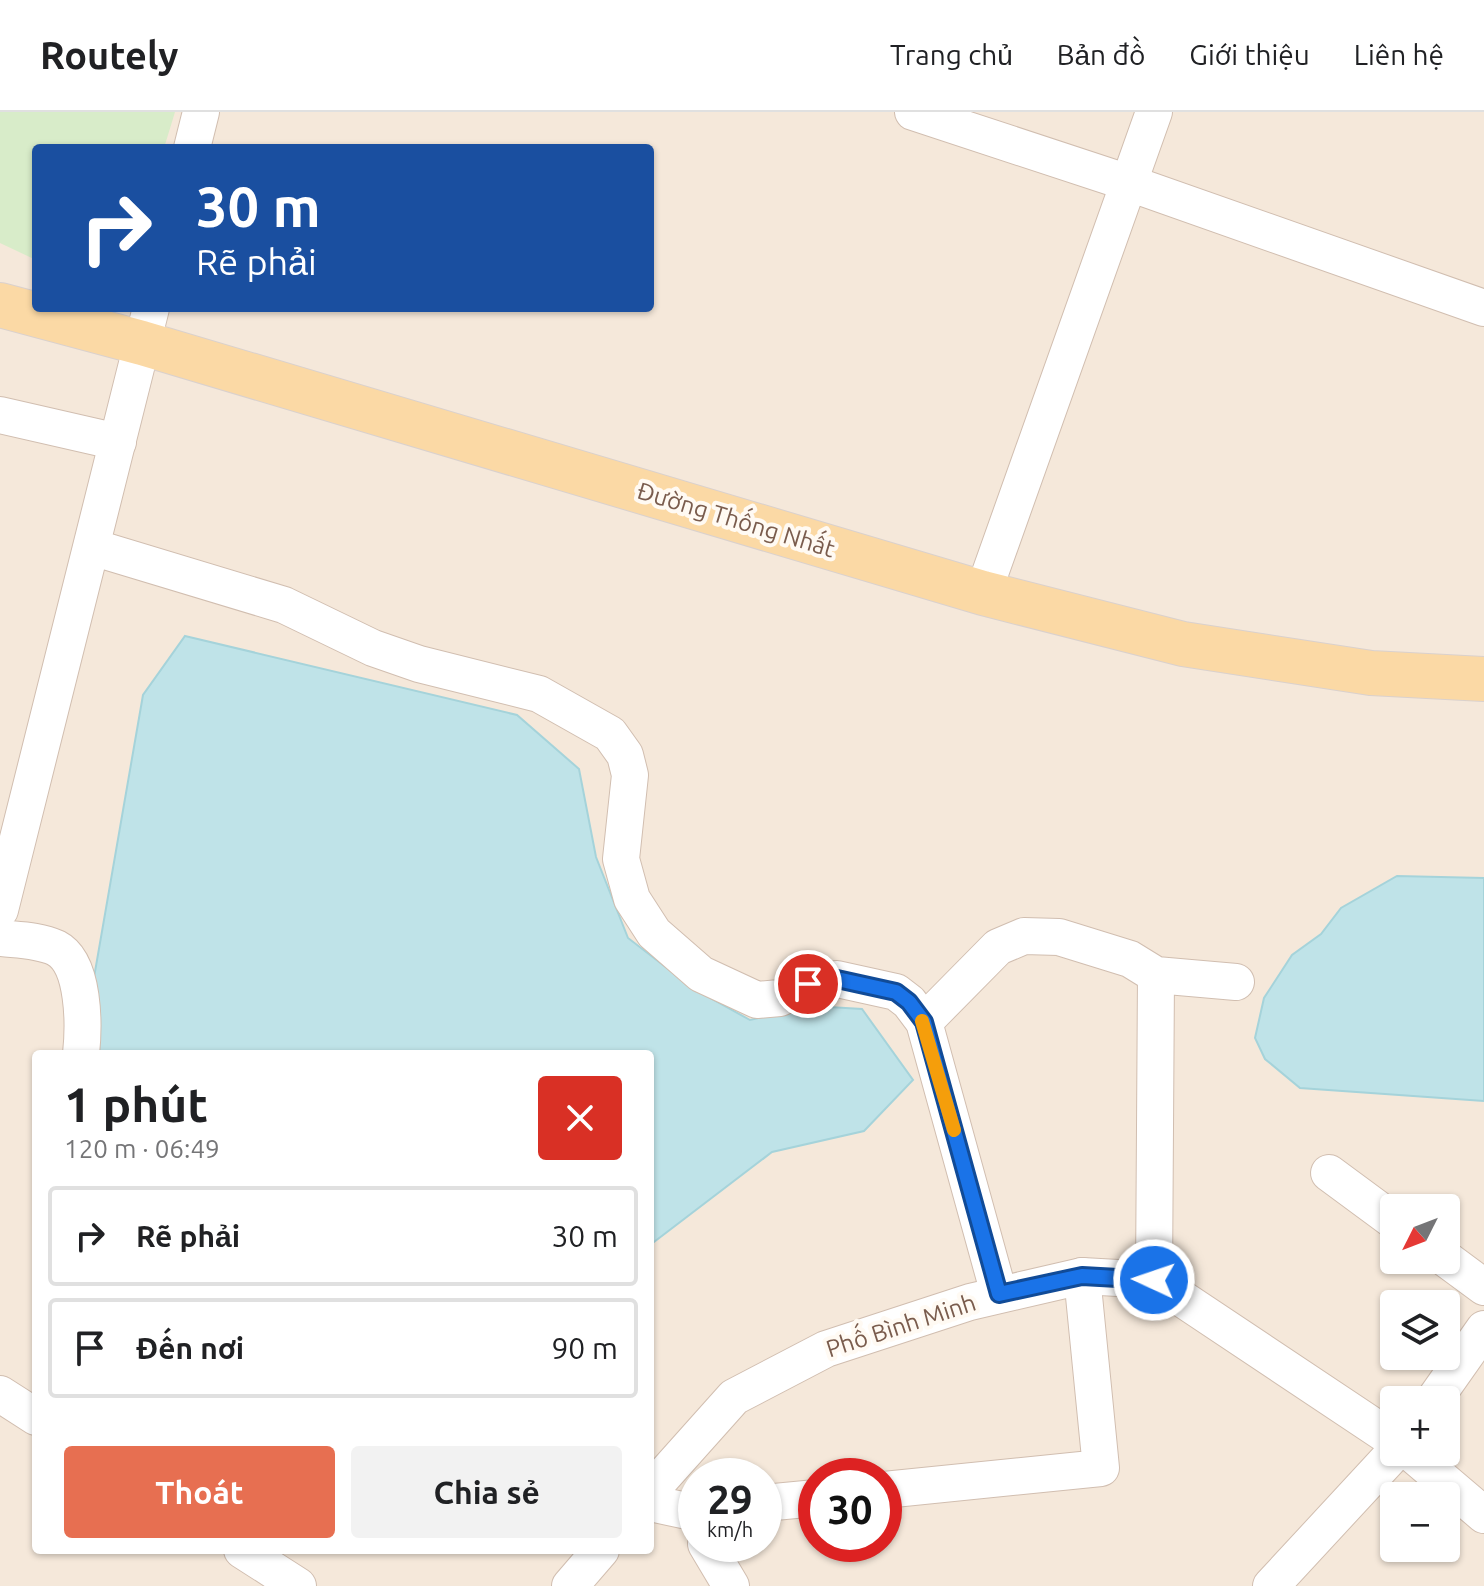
<!DOCTYPE html>
<html lang="vi">
<meta charset="utf-8">
<style>
:root{--surface:#fff;--page:#f2f2f2;--text:#202124;--muted:#757577;--line:#e0e0e0;--accent:#e76f51}
body{margin:0;font-family:Ubuntu,sans-serif;background:var(--page);color:var(--text);height:100vh;display:flex;flex-direction:column;font-size:30px;white-space:nowrap}
*{box-sizing:border-box;margin:0}
p{font-size:26px;color:var(--muted)}
.icon{flex:none;width:44px;height:44px;fill:none;stroke:currentColor;stroke-width:2;stroke-linecap:round;stroke-linejoin:round}
.map{position:relative;flex:1;overflow:hidden}
.details{position:absolute;left:32px;top:938px;width:622px;height:504px;display:flex;flex-direction:column;background:var(--surface);border-radius:8px;box-shadow:0 2px 6px #0004}
.details>*{flex:none}
.top-card{position:absolute;left:32px;top:32px;width:622px;height:168px;border-radius:8px;box-shadow:0 2px 6px #0004;background:#1a4fa0;color:#fff;overflow:hidden}
.needle{width:52px;rotate:228deg}
.controls{position:absolute;left:1380px;top:1082px;display:grid;gap:16px}
.controls a{display:grid;place-items:center;width:80px;height:80px;border-radius:8px;background:var(--surface);box-shadow:0 2px 6px #0004;font-size:40px}
.speed{position:absolute;left:678px;top:1346px;display:flex;gap:16px;font-size:40px;font-weight:700;text-align:center}
.speed>*{display:grid;place-content:center;width:104px;height:104px;border-radius:50%;background:var(--surface);box-shadow:0 2px 6px #0004;line-height:1}
.speed small{font-size:20px;font-weight:400}
.speed .limit{border:12px solid #d22;background:#fff;color:#111}
.pin{position:absolute;display:grid;place-items:center;width:68px;height:68px;color:#fff;margin:-34px;border:4px solid #fff;border-radius:50%;box-shadow:0 2px 8px #0007}
.me{position:absolute;width:88px;margin:-44px;rotate:273deg;stroke-linejoin:round;filter:drop-shadow(0 0 6px #0008)}
.turn{display:flex;align-items:center;gap:28px;height:168px;padding:0 32px;font-size:36px}
.turn .icon{width:104px;height:104px;stroke-width:2.5}
.turn b{display:block;font-size:56px;line-height:68px}
.round{display:grid;place-items:center;flex:none;width:84px;height:84px;border-radius:8px;background:var(--page)}
.summary{display:flex;align-items:center;justify-content:space-between;height:136px;padding:0 32px}
h1{font-size:48px;font-weight:700;line-height:60px}
.button{display:flex;gap:16px;margin-top:auto;padding:16px 32px}
.button a{flex:1;height:92px;border-radius:8px;background:var(--accent);color:#fff;font-size:32px;font-weight:700;line-height:92px;text-align:center}
.button a+a{background:var(--page);color:var(--text)}
ul{padding:0;list-style:none}
li{display:flex;align-items:center;gap:24px;height:100px;margin:0 16px 12px;padding:0 16px;border:4px solid var(--line);border-radius:8px}
li div{flex:1}
li b{display:block;font-size:30px}
li em{font-style:normal}
header{display:flex;align-items:center;gap:48px;box-sizing:border-box;height:112px;padding:0 40px;background:var(--surface);border-bottom:2px solid var(--line)}
header strong{font-size:38px}
nav{display:flex;gap:44px;margin-inline-start:auto;font-size:28px}
.map>svg:first-child{display:block}
.residential{fill:#f5e8da;fill-rule:evenodd}
.green{fill:#d8ecc9}
.water{fill:#bfe3e8;stroke:#a5d3da;stroke-width:2}
.lines{fill:none;stroke-linecap:round;stroke-linejoin:round}
.minor-casing{stroke:#d1beb0;stroke-width:38}
.major-casing{stroke:#dad1cd;stroke-width:46}
.minor{stroke:#fff;stroke-width:36}
.major{stroke:#fbd9a5;stroke-width:44}
.route-casing{stroke:#114b97;stroke-width:20}
.route{stroke:#1a73e8;stroke-width:14}
.slow{stroke:#f59e0b;stroke-width:14}
.labels{text-anchor:middle;stroke-width:8;stroke-linejoin:round;paint-order:stroke}
.street-label{font-size:24px;fill:#7a5c4d;stroke:#fffaf3}
</style>
<header>
<strong>Routely</strong>
<nav><a>Trang chủ</a><a>Bản đồ</a><a>Giới thiệu</a><a>Liên hệ</a></nav>
</header>
<div class="map">
<svg width="1484" height="1474" viewBox="0 0 1484 1474">
<rect width="100%" height="100%" fill="#fdf6ec"/>
<path class="residential" d="M0 0H1484V1474H0ZM36 36H650V196H36ZM36 942H650V1438H36ZM1394 1096H1446V1148H1394ZM1394 1192H1446V1244H1394ZM1394 1288H1446V1340H1394ZM696 1364H764V1432H696ZM816 1364H884V1432H816ZM1394 1384H1446V1436H1394Z"/>
<polygon class="green" points="0,0 175,0 164,36 36,36 36,148 0,131"/>
<g class="water">
<polygon points="185,524 517,603 579,657 596,745 628,826 694,877 750,908 812,894 862,897 913,968 864,1019 772,1040 650,1133 650,942 95,942 88,900 143,583"/>
<polygon points="1397,764 1484,766 1484,989 1300,976 1265,947 1255,926 1264,886 1292,843 1321,822 1341,796"/>
</g>
<g class="lines">
<defs>
<g id="minor">
<polyline points="913,0 1129,71 1484,196"/>
<polyline points="192,36 201,0"/>
<polyline points="0,303 118,330"/>
<polyline points="92,435 284,493 373,536 419,552 539,582 610,622 625,643 630,663 621,747 632,787 654,821 701,862 757,888 780,886 808,872 837,867 896,880 909,890 924,910 999,1182"/>
<polyline points="983,481 1154,0"/>
<polyline points="0,798 151,196"/>
<path d="M0 826C18 828 39 828 56 836 85 851 84 914 81 942"/>
<polyline points="924,910 998,835 1024,824 1059,825 1130,847 1156,863 1236,870"/>
<polyline points="1329,1061 1394,1109"/>
<polyline points="1446,1147 1484,1175"/>
<polyline points="1154,1168 1156,863"/>
<polyline points="0,1282 36,1305"/>
<polyline points="1434,1288 1484,1217"/>
<polyline points="1410,1340 1484,1403"/>
<polyline points="884,1378 1101,1356 1082,1164"/>
<polyline points="650,1379 734,1285 826,1237 970,1190 1082,1164 1154,1168 1394,1328"/>
<polyline points="650,1391 687,1399 696,1398"/>
<polyline points="764,1391 816,1386"/>
<polyline points="706,1432 731,1474"/>
<polyline points="242,1438 298,1474"/>
<polyline points="570,1474 601,1438"/>
<polyline points="1271,1474 1395,1340"/>
</g>
<polyline id="major" points="0,193 142,231 983,481 1183,532 1371,561 1484,567"/>
</defs>
<use href="#minor" class="minor-casing"/>
<use href="#major" class="major-casing"/>
<use href="#minor" class="minor"/>
<use href="#major" class="major"/>
</g>
<g class="lines">
<defs>
<polyline id="route" points="808,872 837,867 896,880 909,890 924,910 999,1182 1082,1164 1154,1168"/>
</defs>
<use href="#route" class="route-casing"/>
<use href="#route" class="route"/>
<polyline class="slow" points="922,909 954,1018"/>
</g>
<g class="labels">
<g class="street-label">
<text transform="translate(736 408) rotate(17)" y="8">Đường Thống Nhất</text>
<text transform="translate(901 1214) rotate(-18)" y="8">Phố Bình Minh</text>
</g>
</g>
</svg>
<div class="controls">
<a><svg class="needle" viewBox="-14 -14 28 28"><path d="M0-13l5 13h-10z" fill="#e53935"/><path d="M0 13l5-13h-10z" fill="#757577"/></svg></a>
<a><svg class="icon" aria-label="layers" viewBox="0 0 24 24"><path d="M12 4l9 5-9 5-9-5zM3 14l9 5 9-5"/></svg></a>
<a>+</a>
<a>−</a>
</div>
<div class="speed"><div>29<small>km/h</small></div><div class="limit">30</div></div>
<div class="pin" style="left:808px;top:872px;background:#d93025"><svg class="icon" aria-label="arrive" viewBox="0 0 24 24"><path d="M6 21V4h12l-3 4 3 4H6"/></svg></div>
<svg class="me" style="left:1154px;top:1168px" viewBox="-20 -20 40 40"><circle r="17" fill="#1a73e8" stroke="#fff" stroke-width="3"/><path d="M0-11L8 9 0 5-8 9z" fill="#fff"/></svg>
<div class="top-card">
<div class="turn"><svg class="icon" aria-label="right" viewBox="0 0 24 24"><path d="M7 20v-9h11M14 6l5 5-5 5"/></svg><div><b>30 m</b>Rẽ phải</div></div>
</div>
<section class="details">
<div class="summary"><div><h1>1 phút</h1><p>120 m · 06:49</p></div><a class="round" style="background:#d93025;color:#fff"><svg class="icon" aria-label="close" viewBox="0 0 24 24"><path d="M6 6l12 12M18 6L6 18"/></svg></a></div>
<ul>
<li><svg class="icon" aria-label="right" viewBox="0 0 24 24"><path d="M7 20v-9h11M14 6l5 5-5 5"/></svg><div><b>Rẽ phải</b></div><em>30 m</em></li>
<li><svg class="icon" aria-label="arrive" viewBox="0 0 24 24"><path d="M6 21V4h12l-3 4 3 4H6"/></svg><div><b>Đến nơi</b></div><em>90 m</em></li>
</ul>
<div class="button"><a>Thoát</a><a>Chia sẻ</a></div>
</section>
</div>
